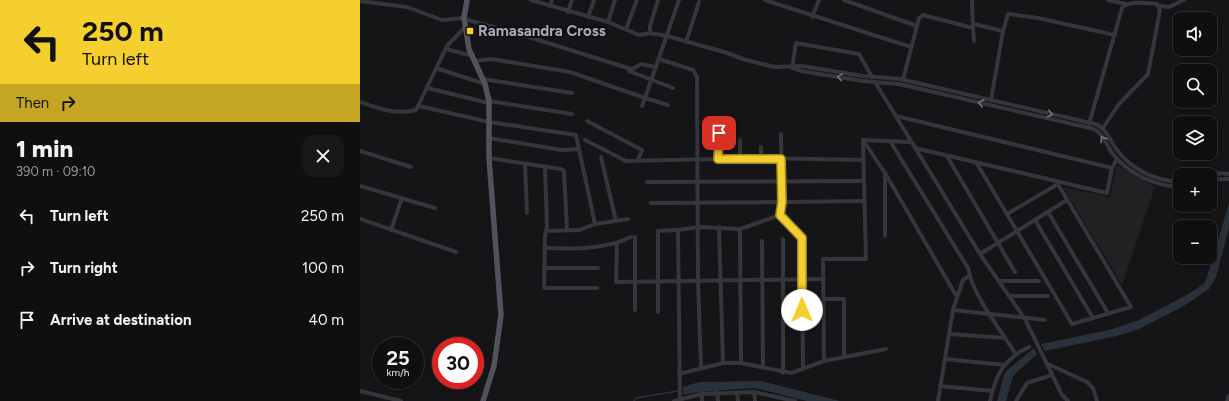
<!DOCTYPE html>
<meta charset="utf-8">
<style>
:root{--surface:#100f10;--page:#191819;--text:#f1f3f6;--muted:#9c9c9f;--line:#302f30}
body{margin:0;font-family:Figtree,sans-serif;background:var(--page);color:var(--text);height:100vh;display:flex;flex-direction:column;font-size:15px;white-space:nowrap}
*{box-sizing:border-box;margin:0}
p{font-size:13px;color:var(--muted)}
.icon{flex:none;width:22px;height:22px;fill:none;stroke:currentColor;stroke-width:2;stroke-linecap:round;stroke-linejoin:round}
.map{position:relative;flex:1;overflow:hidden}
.panel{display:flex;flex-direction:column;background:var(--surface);width:360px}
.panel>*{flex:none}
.top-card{background:#f5cf2e;color:#111;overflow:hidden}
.controls{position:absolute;left:813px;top:12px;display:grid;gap:8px}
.controls a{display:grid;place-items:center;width:44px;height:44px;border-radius:8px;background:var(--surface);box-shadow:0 2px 6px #0003,0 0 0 1px var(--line);font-size:20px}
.speed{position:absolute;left:12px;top:337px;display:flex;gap:8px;font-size:20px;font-weight:700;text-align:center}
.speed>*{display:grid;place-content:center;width:52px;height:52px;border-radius:50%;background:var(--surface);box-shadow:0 2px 6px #0003,0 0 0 1px var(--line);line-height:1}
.speed small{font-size:10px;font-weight:400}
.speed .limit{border:6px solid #d22;background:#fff;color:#111}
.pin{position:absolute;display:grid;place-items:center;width:34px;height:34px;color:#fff;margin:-17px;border-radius:8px;box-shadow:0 2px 6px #0006}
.me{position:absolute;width:44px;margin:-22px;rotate:359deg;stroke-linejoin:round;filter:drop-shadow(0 0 3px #0008)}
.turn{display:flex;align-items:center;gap:14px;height:84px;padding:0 16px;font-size:18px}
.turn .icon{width:52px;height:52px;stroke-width:2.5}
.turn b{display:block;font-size:28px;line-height:34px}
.then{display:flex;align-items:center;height:38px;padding:0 16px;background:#0003;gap:8px;font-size:15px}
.round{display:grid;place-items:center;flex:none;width:42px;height:42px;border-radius:12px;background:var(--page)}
.overview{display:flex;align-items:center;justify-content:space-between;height:68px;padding:0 16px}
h1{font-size:24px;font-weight:800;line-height:30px}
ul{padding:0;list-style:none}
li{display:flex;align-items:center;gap:12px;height:52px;padding:0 16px}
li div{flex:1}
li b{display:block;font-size:15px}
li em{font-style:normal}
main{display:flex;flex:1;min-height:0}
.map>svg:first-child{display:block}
.built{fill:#212023}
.water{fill:#2a313a}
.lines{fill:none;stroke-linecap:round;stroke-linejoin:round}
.stream{stroke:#2a313a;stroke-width:1.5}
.minor{stroke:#35363b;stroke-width:4}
.major{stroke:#51525b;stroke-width:5.5}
.oneway{stroke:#73757f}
.route-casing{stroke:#9f871e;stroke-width:10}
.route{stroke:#f5cf2e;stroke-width:7}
.poi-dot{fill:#f5cf2e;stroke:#101011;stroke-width:1.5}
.labels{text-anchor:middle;stroke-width:4;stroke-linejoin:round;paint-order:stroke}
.poi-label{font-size:15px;font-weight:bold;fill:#a6a9b7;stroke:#101011;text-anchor:start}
</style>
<main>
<section class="panel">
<div class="top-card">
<div class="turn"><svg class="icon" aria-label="left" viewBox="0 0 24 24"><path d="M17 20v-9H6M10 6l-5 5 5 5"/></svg><div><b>250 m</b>Turn left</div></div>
<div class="then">Then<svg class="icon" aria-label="right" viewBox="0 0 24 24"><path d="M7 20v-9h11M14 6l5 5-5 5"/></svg></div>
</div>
<div class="overview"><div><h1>1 min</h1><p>390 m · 09:10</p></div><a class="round"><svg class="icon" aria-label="close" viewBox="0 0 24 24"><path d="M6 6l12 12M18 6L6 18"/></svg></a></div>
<ul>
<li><svg class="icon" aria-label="left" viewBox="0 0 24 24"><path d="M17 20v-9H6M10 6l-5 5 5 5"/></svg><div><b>Turn left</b></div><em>250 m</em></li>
<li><svg class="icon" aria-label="right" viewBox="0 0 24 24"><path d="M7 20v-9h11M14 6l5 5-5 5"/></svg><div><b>Turn right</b></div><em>100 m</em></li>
<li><svg class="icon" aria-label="arrive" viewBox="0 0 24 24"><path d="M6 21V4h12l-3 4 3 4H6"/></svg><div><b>Arrive at destination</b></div><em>40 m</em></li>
</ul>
</section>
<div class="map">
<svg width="869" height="401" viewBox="0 0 869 401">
<rect width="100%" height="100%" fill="#151416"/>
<polygon class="built" points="757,165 795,187 762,285 703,187 750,197"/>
<g class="water">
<polygon points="869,203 869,228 856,277 849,289 822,307 779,329 757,336 685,351 681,344 749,330 779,320 830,293 845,283"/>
<polygon points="674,348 677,354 653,376 646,401 637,401 645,372"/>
<polygon points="401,381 480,401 447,401 395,388 339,392 323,395 323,387 339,382"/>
</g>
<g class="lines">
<polyline class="stream" points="274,401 276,398 318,391"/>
<g class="minor">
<path d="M171 0 248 22 279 35 290 33 307 36 364 52 386 60 415 67 442 66 503 76 540 79 735 124C747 128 750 142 757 150 772 170 796 181 820 182"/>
<polyline points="405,0 551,47"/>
<polyline points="484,0 557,26"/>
<polyline points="748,0 766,4"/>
<polyline points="0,1 47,7 82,20 104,18"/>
<polyline points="190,6 192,0"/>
<polyline points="799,6 809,7 824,0"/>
<polyline points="208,12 212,0"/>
<polyline points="228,17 234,0"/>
<polyline points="452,17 459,0"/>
<polyline points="104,19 156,33 271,69"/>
<polyline points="248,22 255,0"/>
<polyline points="614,24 643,31"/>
<polyline points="613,28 614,41"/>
<polyline points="266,29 277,0"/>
<polyline points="290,33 290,26 298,0"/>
<polyline points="326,42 339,2"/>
<polyline points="86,49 113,56"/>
<polyline points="299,59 333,70 337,77 338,281 341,368"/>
<polyline points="115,61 131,59 210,72 285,98 319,0"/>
<polyline points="296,67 281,64 269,71 313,88"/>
<polyline points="76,68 125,84"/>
<polyline points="432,68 436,43 499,54 512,77"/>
<path d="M433 68 441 71 503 81 539 84 734 129C743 133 747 146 752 153 768 174 795 186 820 187"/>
<polyline points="123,79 212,93"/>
<polyline points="543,80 559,18 563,15 613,28 612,0"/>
<polyline points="515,82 620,254 665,319 702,395 708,401"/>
<polyline points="67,88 129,103"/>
<polyline points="631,100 643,31 648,14 678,18 755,35"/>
<polyline points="129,101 212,114"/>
<path d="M0 102C20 109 35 115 56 110L87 46 105 27"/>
<polyline points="59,106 129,122 216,135 219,149"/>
<polyline points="282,106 285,98 308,105"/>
<polyline points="536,116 752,168"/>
<polyline points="227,121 282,150 278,160"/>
<path d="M729 124 762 8C769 0 786 3 797 4L800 10 788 74 759 104 743 128"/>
<polyline points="421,134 422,202 503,201"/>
<polyline points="128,138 202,150 219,149 235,224"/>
<polyline points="225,140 266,161 401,158 503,160"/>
<polyline points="503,140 525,173 597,297"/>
<polyline points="503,140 551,142"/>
<path d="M530 141 608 268C613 296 640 329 655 353"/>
<polyline points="401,147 401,158"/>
<polyline points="555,148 747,193 752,168 757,159"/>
<polyline points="0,151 51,167"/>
<polyline points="587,156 655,272"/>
<polyline points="241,157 256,221"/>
<polyline points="129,158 201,169 204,171 207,230"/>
<polyline points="380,158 380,140"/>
<polyline points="358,159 359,133"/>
<polyline points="616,162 712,324 771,307 696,181"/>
<polyline points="165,164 167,213"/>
<polyline points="185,168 187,227 185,236 184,288 237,288"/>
<polyline points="847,175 856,173 869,174"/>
<polyline points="850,179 869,179"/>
<polyline points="287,182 503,181"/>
<polyline points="0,186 75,208"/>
<polyline points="291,203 422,202 420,215 380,229 339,227 318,230 298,231 298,312"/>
<polyline points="688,212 748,313"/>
<polyline points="647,214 698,184"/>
<polyline points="420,215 442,238 443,369"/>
<polyline points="0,219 96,252"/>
<polyline points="675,220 733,318"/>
<polyline points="359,227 363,363"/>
<polyline points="380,229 381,363"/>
<polyline points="31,230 42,198"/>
<polyline points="318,230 320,400"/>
<polyline points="186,231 220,230 235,224 268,219"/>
<polyline points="525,236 525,174"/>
<polyline points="275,237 275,310"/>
<polyline points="423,239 423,373"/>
<polyline points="402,241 403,368"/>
<polyline points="257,243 256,282 464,279"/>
<path d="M184 248C213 249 244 250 271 237"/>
<polyline points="620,254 707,200"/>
<polyline points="184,268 238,268"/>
<polyline points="639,281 679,281"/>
<polyline points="651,296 688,296"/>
<polyline points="464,299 484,299 484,357"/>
<polyline points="593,310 685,320"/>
<polyline points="589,334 645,338"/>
<polyline points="585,359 645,365"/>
<polyline points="464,361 463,259 506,259 503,140"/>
<polyline points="688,364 727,382 733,388 737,401"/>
<polyline points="319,374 363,363 381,363 431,373 464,361 526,349"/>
<polyline points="580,386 632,391"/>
<polyline points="0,391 41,401"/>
<polyline points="357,392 358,401"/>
<polyline points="394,392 395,401"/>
<polyline points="377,393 378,401"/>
<polyline points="342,394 342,401"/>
<polyline points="314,401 342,394 394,392 435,401"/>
<polyline points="578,401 593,310 603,280 609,276"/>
<path d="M630 401C636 374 644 359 669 347"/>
<polyline points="656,401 667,383 692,375"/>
<polyline points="867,401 869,396"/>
</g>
<polyline class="major" points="107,0 104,18 109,49 125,84 129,101 129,158 141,315 134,366 123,401"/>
</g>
<defs><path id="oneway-chevron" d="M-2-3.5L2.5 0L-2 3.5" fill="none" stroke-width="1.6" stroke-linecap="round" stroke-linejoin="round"/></defs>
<g class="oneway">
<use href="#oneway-chevron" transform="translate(480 77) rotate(-171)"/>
<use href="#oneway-chevron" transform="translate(621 103) rotate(-167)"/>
<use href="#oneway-chevron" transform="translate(690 114) rotate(13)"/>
<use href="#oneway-chevron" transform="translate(743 139) rotate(-122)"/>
</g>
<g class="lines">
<defs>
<polyline id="route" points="359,133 358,159 421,159 422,202 420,215 442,238 442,310"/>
</defs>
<use href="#route" class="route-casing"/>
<use href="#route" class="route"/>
</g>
<rect class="poi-dot" x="106" y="27" width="8" height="8" rx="2"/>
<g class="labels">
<g class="poi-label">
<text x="118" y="36">Ramasandra Cross</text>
</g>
</g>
</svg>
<div class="controls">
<a><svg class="icon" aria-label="sound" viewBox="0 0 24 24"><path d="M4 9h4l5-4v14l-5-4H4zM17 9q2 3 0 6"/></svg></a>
<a><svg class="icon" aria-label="search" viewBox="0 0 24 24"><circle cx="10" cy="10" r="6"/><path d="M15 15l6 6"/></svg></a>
<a><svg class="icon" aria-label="layers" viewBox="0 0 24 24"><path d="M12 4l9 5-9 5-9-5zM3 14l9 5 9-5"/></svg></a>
<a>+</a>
<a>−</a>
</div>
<div class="speed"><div>25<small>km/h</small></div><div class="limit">30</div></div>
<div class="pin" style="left:359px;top:133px;background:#d93025"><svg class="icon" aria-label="arrive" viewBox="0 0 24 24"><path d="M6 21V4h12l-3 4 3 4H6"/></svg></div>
<svg class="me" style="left:442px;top:310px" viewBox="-20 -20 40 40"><circle r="19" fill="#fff"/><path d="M0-13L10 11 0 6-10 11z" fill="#f5cf2e"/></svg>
</div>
</main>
